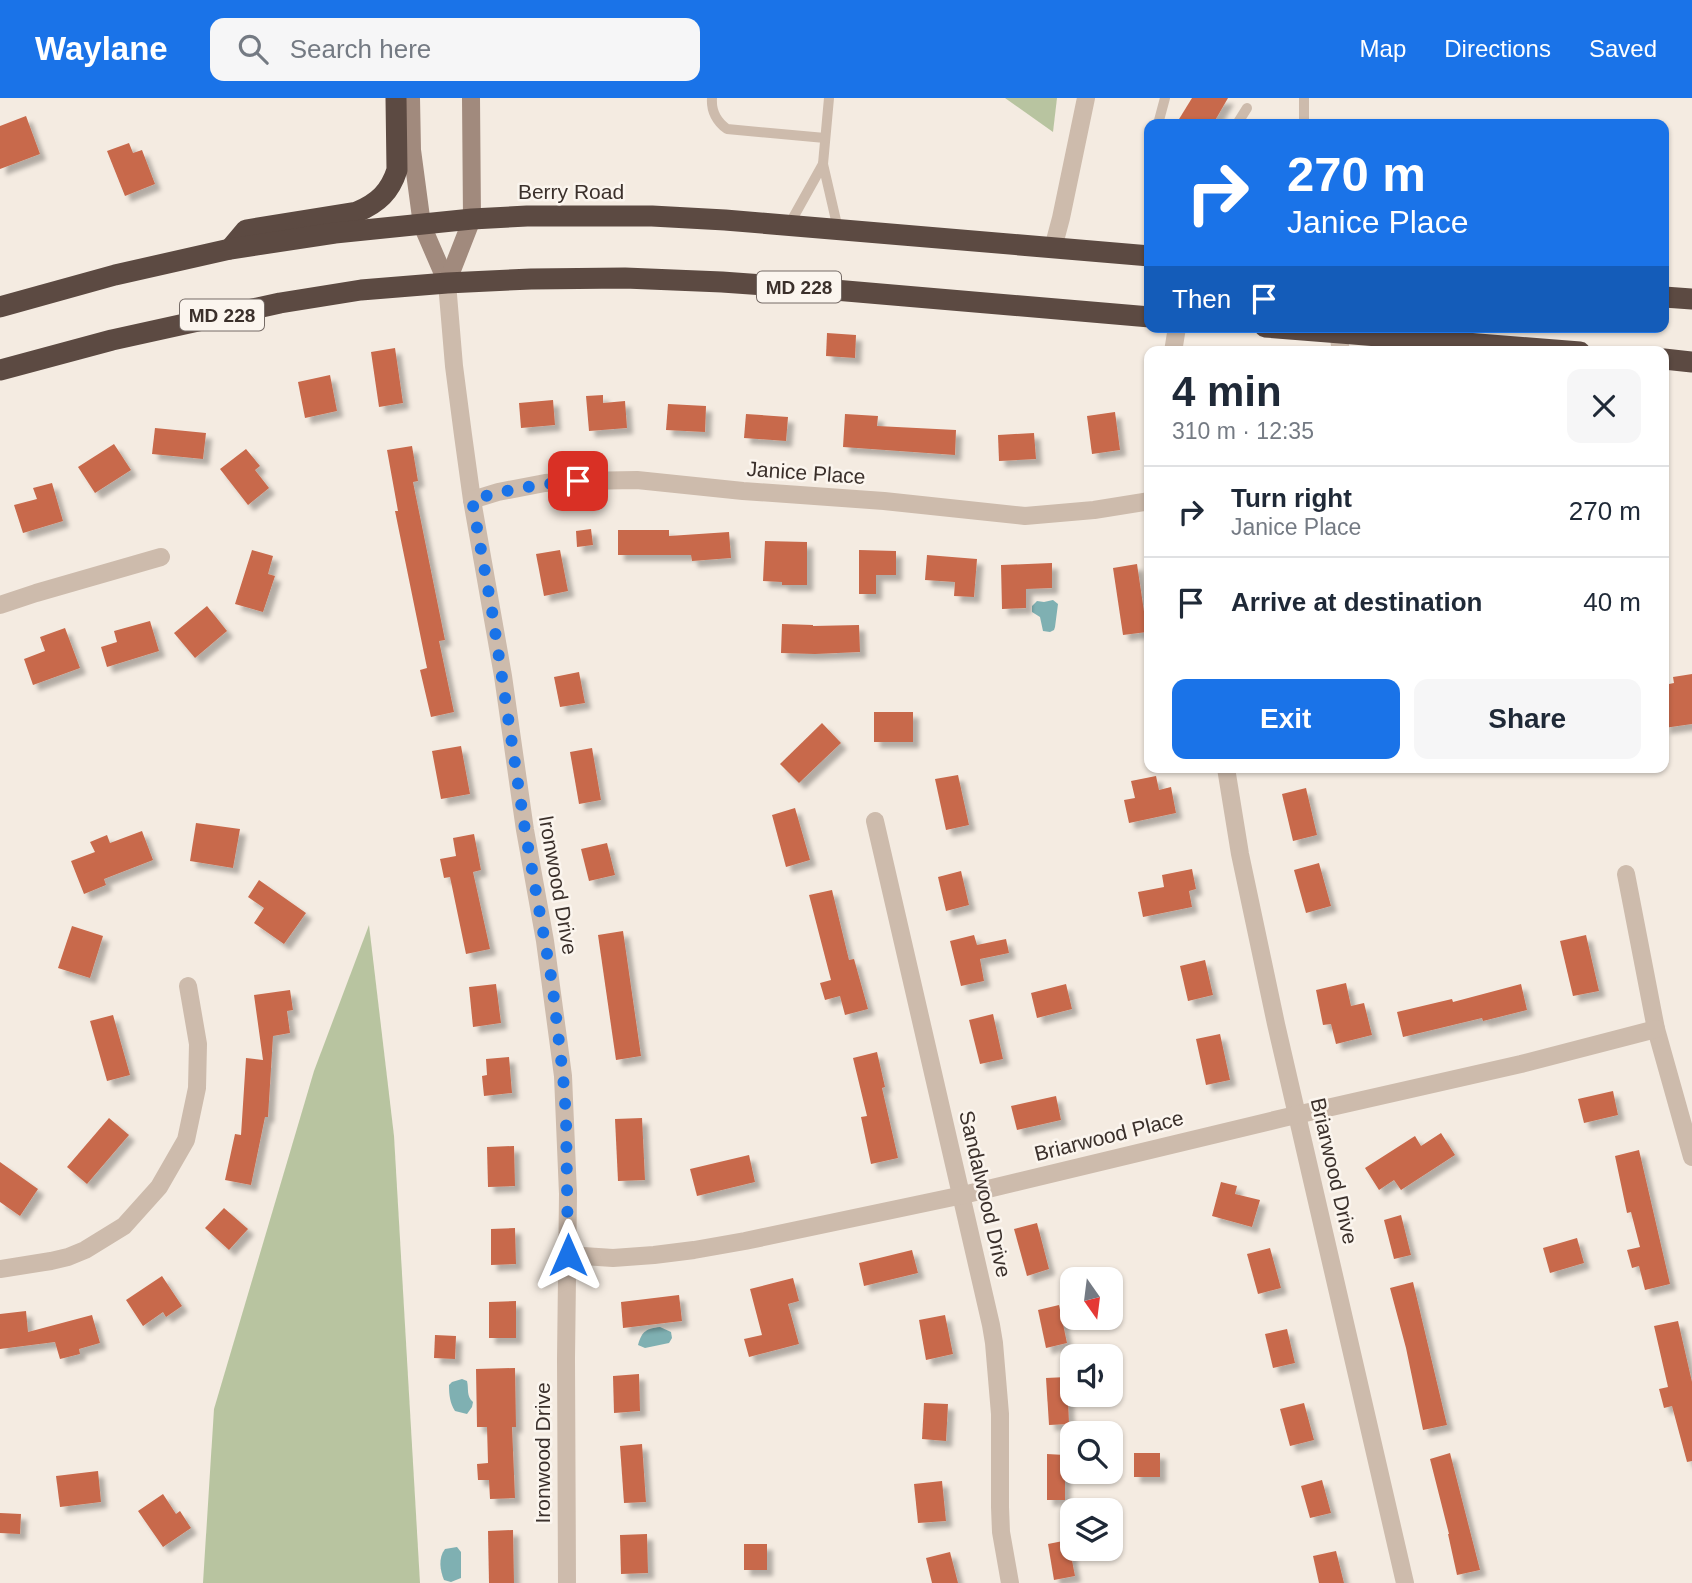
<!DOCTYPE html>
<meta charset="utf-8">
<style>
:root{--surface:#fff;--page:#f6f6f7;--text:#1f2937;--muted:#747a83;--line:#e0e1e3;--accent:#1a73e8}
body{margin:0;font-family:Arial,sans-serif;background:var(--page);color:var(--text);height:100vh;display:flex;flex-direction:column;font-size:26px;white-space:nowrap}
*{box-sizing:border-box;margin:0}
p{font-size:23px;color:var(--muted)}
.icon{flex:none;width:38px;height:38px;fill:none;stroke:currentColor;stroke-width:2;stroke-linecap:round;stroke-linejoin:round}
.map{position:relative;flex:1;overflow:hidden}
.details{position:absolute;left:1144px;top:248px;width:525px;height:427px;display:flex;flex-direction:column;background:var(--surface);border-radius:14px;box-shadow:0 2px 5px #0004}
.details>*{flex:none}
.hud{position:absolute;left:1144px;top:21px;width:525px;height:214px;border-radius:14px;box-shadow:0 2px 5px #0004;background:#1a73e8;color:#fff;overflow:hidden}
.needle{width:46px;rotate:166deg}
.buttons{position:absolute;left:1060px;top:1169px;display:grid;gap:14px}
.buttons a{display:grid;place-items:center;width:63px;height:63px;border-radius:14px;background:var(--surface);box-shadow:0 2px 5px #0004;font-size:35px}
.pin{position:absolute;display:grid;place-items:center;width:60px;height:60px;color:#fff;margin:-30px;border-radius:14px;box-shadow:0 4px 10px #0006}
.me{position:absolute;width:77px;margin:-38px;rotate:0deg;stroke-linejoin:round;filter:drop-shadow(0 0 5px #0008)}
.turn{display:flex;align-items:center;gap:24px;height:147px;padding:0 28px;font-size:32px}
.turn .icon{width:91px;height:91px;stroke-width:2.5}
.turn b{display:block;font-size:49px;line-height:60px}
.then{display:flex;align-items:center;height:66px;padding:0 28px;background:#0003;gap:14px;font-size:26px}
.round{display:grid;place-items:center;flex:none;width:74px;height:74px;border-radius:14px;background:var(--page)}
.headline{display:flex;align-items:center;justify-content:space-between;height:119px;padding:0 28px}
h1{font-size:42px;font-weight:800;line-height:52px}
.cta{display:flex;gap:14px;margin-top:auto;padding:14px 28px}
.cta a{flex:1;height:80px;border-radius:14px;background:var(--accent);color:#fff;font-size:28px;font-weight:800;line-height:80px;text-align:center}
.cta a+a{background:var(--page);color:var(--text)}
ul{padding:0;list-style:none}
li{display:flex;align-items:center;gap:21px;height:91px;padding:0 28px;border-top:2px solid var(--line)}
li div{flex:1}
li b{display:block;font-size:26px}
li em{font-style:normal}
header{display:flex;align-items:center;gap:42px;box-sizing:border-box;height:98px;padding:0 35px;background:var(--accent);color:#fff}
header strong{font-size:33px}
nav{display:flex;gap:38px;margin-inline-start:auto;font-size:24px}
.search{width:490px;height:63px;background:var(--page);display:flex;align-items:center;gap:18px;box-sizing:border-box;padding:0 24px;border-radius:14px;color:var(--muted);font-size:26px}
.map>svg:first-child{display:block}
.green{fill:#b8c4a0}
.water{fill:#7fb0b2}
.building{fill:#c8694b;filter:url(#shadow)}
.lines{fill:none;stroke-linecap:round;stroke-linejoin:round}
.lane{stroke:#cdbbac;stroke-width:10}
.street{stroke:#cdbbac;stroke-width:18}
.secondary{stroke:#a18a7d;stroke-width:18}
.highway{stroke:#5c4a42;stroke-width:21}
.route{stroke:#1a73e8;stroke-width:12;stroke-dasharray:0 21.6}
.labels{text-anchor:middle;stroke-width:5;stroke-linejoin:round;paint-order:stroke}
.shield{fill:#fbf5ee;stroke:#756b66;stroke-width:2}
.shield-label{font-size:19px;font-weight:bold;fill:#3b302b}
.street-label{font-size:21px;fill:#3b302b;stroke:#fbf5ee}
</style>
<header>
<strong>Waylane</strong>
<div class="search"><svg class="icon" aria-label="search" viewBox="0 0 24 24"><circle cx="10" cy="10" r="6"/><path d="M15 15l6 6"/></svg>Search here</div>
<nav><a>Map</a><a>Directions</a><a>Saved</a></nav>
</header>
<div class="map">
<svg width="1692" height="1485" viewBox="0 0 1692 1485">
<defs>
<filter id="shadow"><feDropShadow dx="6" dy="6" stdDeviation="2" flood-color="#0004"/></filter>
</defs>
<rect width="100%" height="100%" fill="#f4ebe1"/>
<g class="green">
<polygon points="1005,0 1057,0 1053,34"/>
<polygon points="369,827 394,1038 420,1485 203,1485 214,1311 314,973"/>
</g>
<g class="water">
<polygon points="1053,502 1058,506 1055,529 1054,532 1050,534 1043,533 1040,519 1032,514 1032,508 1037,503 1044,504"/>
<path d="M660 1229 671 1234 672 1240 669 1245 645 1250 638 1247C642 1232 647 1231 660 1229Z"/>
<path d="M462 1281 467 1283C469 1291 466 1298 473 1304L472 1309 467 1316 455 1313C450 1305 449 1297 449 1287L452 1284Z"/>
<path d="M457 1449 461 1454V1480L451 1484 444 1482C440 1472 438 1460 445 1451Z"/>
</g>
<g class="building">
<polygon points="1192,0 1228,0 1213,26 1176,26"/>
<polygon points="26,18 40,56 0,71 0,28"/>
<polygon points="129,45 133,55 142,52 155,86 125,98 107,53"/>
<polygon points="827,235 856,237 855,260 826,258"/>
<polygon points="395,250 403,305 379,309 371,254"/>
<polygon points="330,277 337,313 305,320 298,284"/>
<polygon points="603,297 603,305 625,303 627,330 589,333 586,298"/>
<polygon points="553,302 555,327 521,330 519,305"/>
<polygon points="668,306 706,308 705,334 666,332"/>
<polygon points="1115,314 1120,352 1092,356 1087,318"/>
<polygon points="746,316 788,319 786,343 744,340"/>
<polygon points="845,316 878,318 877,328 956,332 955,357 843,349"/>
<polygon points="155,330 206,335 203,361 152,356"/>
<polygon points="1034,335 1036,361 999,363 998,337"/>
<polygon points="114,346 131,372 95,395 78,369"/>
<polygon points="412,348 418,383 413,384 445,542 439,543 454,614 431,619 420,572 427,570 395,413 398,413 387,352"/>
<polygon points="246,351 260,368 255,372 269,390 248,407 220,371"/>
<polygon points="52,385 63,423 23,435 14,407 37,401 33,390"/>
<polygon points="591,431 593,447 577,449 576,433"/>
<polygon points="618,432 669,432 669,438 729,434 731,460 692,463 691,457 618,457"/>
<polygon points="765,443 807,444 807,487 782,487 782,484 763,483"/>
<polygon points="252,452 273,458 268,476 275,478 263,514 235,506"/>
<polygon points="560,452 568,493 544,498 536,456"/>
<polygon points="859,452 896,453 896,477 876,477 876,496 859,496"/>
<polygon points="927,457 977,461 974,499 954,498 955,484 925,482"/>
<polygon points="1052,465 1052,490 1026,491 1026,510 1002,511 1001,467"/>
<polygon points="1137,466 1147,534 1123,537 1113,470"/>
<polygon points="207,508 227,533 195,560 174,535"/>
<polygon points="150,523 159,553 107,569 101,549 117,544 114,533"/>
<polygon points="782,526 813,527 813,528 859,527 860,554 815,556 781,555"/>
<polygon points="65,530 80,570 33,587 24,561 45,553 40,539"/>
<polygon points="579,574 585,605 560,609 554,579"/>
<polygon points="1692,576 1692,626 1664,630 1664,587 1674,585 1673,579"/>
<rect x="874" y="614" width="39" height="30"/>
<polygon points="822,625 841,645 799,685 780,666"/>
<polygon points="461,648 470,696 441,701 432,653"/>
<polygon points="592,650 601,702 579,706 570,654"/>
<polygon points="958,677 969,727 946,732 935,681"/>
<polygon points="1156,678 1159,692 1171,689 1176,715 1129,725 1124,702 1135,700 1131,683"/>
<polygon points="1306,690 1317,737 1293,743 1282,696"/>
<polygon points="795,710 810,762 786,769 772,717"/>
<polygon points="196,725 240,731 233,770 190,763"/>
<polygon points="142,733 153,762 104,781 106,787 84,796 71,763 95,754 90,744 107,737 110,745"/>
<polygon points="474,736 481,772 473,774 490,851 466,856 450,779 444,780 440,761 456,758 453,740"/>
<polygon points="607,745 615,777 589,783 581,751"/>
<polygon points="1319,765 1331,808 1306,815 1294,772"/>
<polygon points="1192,771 1196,791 1189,793 1192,809 1143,819 1138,794 1164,789 1162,777"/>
<polygon points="961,773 969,807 946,813 938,779"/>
<polygon points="259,782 306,815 284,846 254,825 264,810 248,799"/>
<polygon points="832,792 849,862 854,861 868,911 845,917 840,898 825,902 820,885 831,882 809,797"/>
<polygon points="72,828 103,838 90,880 58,870"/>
<polygon points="623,833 641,958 616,962 598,837"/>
<polygon points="974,837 977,847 1006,841 1009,855 980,861 984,883 961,888 950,843"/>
<polygon points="1586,837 1599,893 1573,898 1560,843"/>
<polygon points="1205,862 1213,897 1188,903 1180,868"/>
<polygon points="1346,885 1351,908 1364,905 1372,937 1336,946 1331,926 1323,927 1316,892"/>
<polygon points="496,886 501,925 473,929 469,889"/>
<polygon points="1066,886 1072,911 1037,920 1031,895"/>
<polygon points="1521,886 1527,912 1483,923 1482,920 1403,939 1397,914 1452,901 1453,904"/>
<polygon points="290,892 293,912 287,913 290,935 273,938 268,1019 265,1019 251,1087 225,1082 235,1036 241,1037 246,960 263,962 254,897"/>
<polygon points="993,916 1003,961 980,966 969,922"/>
<polygon points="113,917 130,977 107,983 90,923"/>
<polygon points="1220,936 1230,982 1206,987 1196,941"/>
<polygon points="877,954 885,989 882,990 898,1060 871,1066 861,1019 867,1018 853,960"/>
<polygon points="509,959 512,995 484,998 482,978 487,977 486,961"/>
<polygon points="1613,993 1618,1017 1584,1025 1578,1001"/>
<polygon points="1056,998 1061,1022 1017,1032 1011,1008"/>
<polygon points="109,1020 129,1037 87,1086 67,1069"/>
<polygon points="642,1020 645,1082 618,1083 615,1021"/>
<polygon points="1441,1035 1455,1057 1401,1092 1394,1082 1379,1092 1365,1070 1415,1038 1421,1048"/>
<polygon points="514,1048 515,1088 488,1089 487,1049"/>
<polygon points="1639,1052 1670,1186 1645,1192 1639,1168 1632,1170 1627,1152 1640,1149 1631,1114 1627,1115 1615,1058"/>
<polygon points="749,1057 755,1084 697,1098 690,1071"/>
<polygon points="0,1064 38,1091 20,1118 0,1104"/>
<polygon points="1221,1084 1237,1088 1235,1096 1260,1102 1252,1129 1212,1118"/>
<polygon points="224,1110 248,1131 229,1152 205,1130"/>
<polygon points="1401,1117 1411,1157 1394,1161 1384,1122"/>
<polygon points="1037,1125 1049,1171 1027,1178 1014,1131"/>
<polygon points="515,1130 516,1166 491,1167 491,1131"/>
<polygon points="1577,1140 1584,1165 1550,1175 1543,1150"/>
<polygon points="1270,1150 1281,1190 1258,1196 1247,1156"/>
<polygon points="912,1152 918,1175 864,1188 859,1165"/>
<polygon points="162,1178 182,1208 166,1219 163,1214 143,1228 126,1202"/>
<polygon points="793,1180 799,1203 788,1206 799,1246 749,1259 744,1241 762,1237 750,1191"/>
<polygon points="1413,1184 1447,1327 1423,1332 1406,1250 1390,1190"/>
<polygon points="679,1197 682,1223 623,1230 621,1204"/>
<polygon points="516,1203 516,1240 489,1240 489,1204"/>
<polygon points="1059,1207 1067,1245 1046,1250 1038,1212"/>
<polygon points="26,1213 28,1234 92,1217 100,1245 79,1251 80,1256 60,1261 55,1244 0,1251 0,1216"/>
<polygon points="945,1217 953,1256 926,1262 919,1222"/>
<polygon points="1678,1223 1692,1284 1692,1363 1687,1364 1672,1308 1664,1310 1659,1291 1668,1289 1654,1228"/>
<polygon points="1287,1231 1295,1265 1273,1270 1265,1236"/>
<polygon points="435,1237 456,1238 455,1261 434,1260"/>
<polygon points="515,1270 516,1329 512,1329 515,1400 490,1401 489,1382 478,1382 477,1366 488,1365 487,1329 477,1329 476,1271"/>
<polygon points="639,1276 640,1313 614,1315 613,1278"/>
<polygon points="1067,1279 1069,1326 1049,1327 1046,1280"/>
<polygon points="924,1305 948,1306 946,1343 922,1341"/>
<polygon points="1304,1305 1314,1342 1290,1348 1280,1311"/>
<polygon points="642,1346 646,1404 624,1405 620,1348"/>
<rect x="1134" y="1355" width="26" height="24"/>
<polygon points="1450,1355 1480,1472 1457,1477 1448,1436 1449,1436 1430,1361"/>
<polygon points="1047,1356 1065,1357 1065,1402 1047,1402"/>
<polygon points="98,1373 101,1404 60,1409 56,1378"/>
<polygon points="1322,1382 1331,1415 1310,1420 1301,1388"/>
<polygon points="942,1383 946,1423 918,1425 914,1386"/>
<polygon points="163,1396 176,1416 180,1413 191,1430 163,1449 138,1413"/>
<polygon points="0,1415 21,1416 20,1436 0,1435"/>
<polygon points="513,1432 514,1485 489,1485 488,1433"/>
<polygon points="647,1436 648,1475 621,1476 620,1437"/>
<polygon points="1068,1442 1075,1478 1054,1482 1048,1446"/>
<rect x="744" y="1446" width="23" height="26"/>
<polygon points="1336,1453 1344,1485 1319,1485 1313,1458"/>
<polygon points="950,1454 958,1485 932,1485 926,1460"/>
</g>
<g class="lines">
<g class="lane">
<path d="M712 0C711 13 717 24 727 31L825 40"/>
<polyline points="1304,0 1304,26"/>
<polyline points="1158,26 1165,0"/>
<polyline points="1237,26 1247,10"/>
<polyline points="1150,56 1150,65"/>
<polyline points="823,66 829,0"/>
<polyline points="789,127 823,66 838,131"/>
</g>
<g class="street">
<polyline points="1053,150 1061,120 1086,0"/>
<polyline points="447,185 454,268 463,337 472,402 503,578 525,732 545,843 563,978 568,1096 566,1261 567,1485"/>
<polyline points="1338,234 1341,254"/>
<polyline points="1173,254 1177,229"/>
<polyline points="472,402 498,394 545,385 578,383 637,382 743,393 884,403 1025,418 1094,412 1150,403"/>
<polyline points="0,507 36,495 161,459"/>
<polyline points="1226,670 1240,756 1276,926 1405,1485"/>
<polyline points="875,723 991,1227 994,1245 1000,1316 1000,1409 1001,1434 1010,1485"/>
<polyline points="1626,776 1656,931 1692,1059"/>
<polyline points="568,1157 613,1160 654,1157 694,1152 745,1143 963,1097 1283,1020 1521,966 1656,931"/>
<polyline points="0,1171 51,1163 68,1159 85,1152 124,1128 159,1089 186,1042 197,990 198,946 188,888"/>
</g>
<g class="secondary">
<polyline points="411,0 412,52 422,127 447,185"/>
<polyline points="447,185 472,121 471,0"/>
</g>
<g class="highway">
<path d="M230 151 246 132 357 114C378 105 390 94 397 72L396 0"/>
<polyline points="1664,199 1692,201"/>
<polyline points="0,209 115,177 230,151 335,135 472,121 527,118 652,118 725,122 1150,158"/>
<polyline points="1265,229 1580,254"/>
<polyline points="1664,261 1692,264"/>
<polyline points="0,272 112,242 280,205 361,192 447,185 531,181 625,180 722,184 823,191 1150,219"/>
</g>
</g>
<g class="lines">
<path class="route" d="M568 1157 566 1018 563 978 552 884 525 732 492 513 472 402C507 391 541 386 578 383"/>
</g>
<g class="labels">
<g class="shield">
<rect x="757" y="173.5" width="84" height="31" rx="5"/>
<rect x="180" y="201.5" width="84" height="31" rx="5"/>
</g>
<g class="shield-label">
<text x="799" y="196">MD 228</text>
<text x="222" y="224">MD 228</text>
</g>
<g class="street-label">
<text x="571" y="101">Berry Road</text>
<text transform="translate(806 375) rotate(4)" y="7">Janice Place</text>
<text transform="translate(558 787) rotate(80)" y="7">Ironwood Drive</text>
<text transform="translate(1109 1038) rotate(-14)" y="7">Briarwood Place</text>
<text transform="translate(1334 1073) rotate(77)" y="7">Briarwood Drive</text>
<text transform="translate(985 1096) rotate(77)" y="7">Sandalwood Drive</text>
<text transform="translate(543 1355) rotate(-90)" y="7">Ironwood Drive</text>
</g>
</g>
</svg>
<div class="buttons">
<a><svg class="needle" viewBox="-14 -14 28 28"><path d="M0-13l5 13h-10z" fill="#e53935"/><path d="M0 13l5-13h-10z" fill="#747a83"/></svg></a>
<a><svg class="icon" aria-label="sound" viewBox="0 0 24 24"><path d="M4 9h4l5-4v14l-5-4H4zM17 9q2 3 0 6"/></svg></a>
<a><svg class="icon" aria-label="search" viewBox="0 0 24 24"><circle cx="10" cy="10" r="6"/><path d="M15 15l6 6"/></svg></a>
<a><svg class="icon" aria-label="layers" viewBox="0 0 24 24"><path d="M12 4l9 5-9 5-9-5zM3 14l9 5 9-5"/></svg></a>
</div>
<div class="pin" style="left:578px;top:383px;background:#d93025"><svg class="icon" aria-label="arrive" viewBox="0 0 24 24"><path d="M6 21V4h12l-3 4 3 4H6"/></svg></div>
<svg class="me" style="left:568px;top:1157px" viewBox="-20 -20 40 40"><path d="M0-17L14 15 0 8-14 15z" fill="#1a73e8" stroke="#fff" stroke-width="4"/></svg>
<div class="hud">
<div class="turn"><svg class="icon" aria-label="right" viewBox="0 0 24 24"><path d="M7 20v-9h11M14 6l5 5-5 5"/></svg><div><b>270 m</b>Janice Place</div></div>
<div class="then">Then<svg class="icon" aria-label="arrive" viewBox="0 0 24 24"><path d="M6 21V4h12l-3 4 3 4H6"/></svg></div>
</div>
<section class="details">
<div class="headline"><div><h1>4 min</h1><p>310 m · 12:35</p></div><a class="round"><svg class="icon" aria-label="close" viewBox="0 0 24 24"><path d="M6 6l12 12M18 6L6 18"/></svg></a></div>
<ul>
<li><svg class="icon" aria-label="right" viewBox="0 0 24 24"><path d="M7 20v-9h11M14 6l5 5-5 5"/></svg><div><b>Turn right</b><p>Janice Place</p></div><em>270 m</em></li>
<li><svg class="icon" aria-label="arrive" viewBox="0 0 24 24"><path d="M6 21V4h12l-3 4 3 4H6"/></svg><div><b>Arrive at destination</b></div><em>40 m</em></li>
</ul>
<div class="cta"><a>Exit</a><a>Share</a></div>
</section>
</div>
